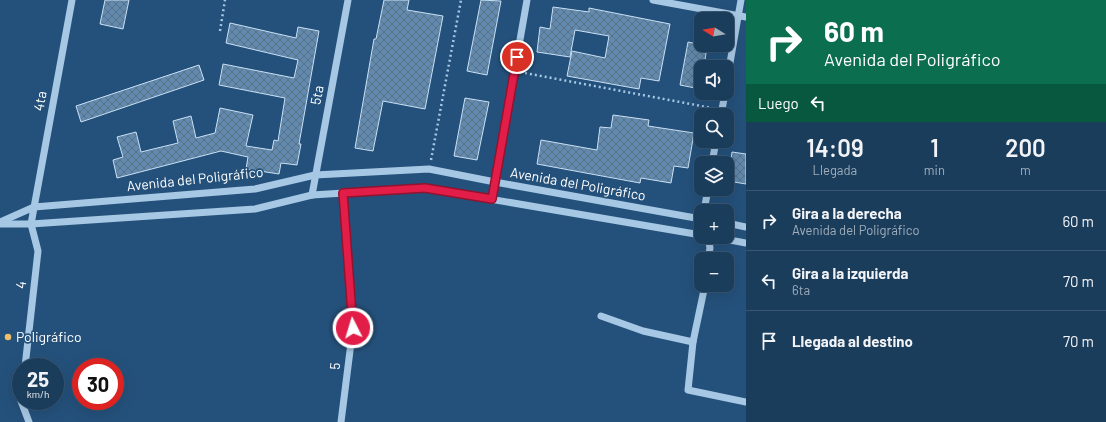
<!DOCTYPE html>
<html lang="es">
<meta charset="utf-8">
<style>
:root{--surface:#1b3d5c;--page:#284865;--text:#f1f3f6;--muted:#a0aebb;--line:#395672}
body{margin:0;font-family:Barlow,sans-serif;background:var(--page);color:var(--text);height:100vh;display:flex;flex-direction:column;font-size:15px;white-space:nowrap}
*{box-sizing:border-box;margin:0}
p{font-size:13px;color:var(--muted)}
.icon{flex:none;width:22px;height:22px;fill:none;stroke:currentColor;stroke-width:2;stroke-linecap:round;stroke-linejoin:round}
.map{position:relative;flex:1;overflow:hidden}
.panel{display:flex;flex-direction:column;background:var(--surface);width:360px}
.panel>*{flex:none}
.guide{background:#0b6e4f;color:#fff;overflow:hidden}
.needle{width:26px;rotate:281deg}
.buttons{position:absolute;left:694px;top:12px;display:grid;gap:8px}
.buttons a{display:grid;place-items:center;width:40px;height:40px;border-radius:8px;background:var(--surface);box-shadow:0 4px 16px #0002,0 0 0 1px var(--line);font-size:20px}
.speed{position:absolute;left:12px;top:358px;display:flex;gap:8px;font-size:20px;font-weight:700;text-align:center}
.speed>*{display:grid;place-content:center;width:52px;height:52px;border-radius:50%;background:var(--surface);box-shadow:0 4px 16px #0002,0 0 0 1px var(--line);line-height:1}
.speed small{font-size:10px;font-weight:400}
.speed .limit{border:6px solid #d22;background:#fff;color:#111}
.pin{position:absolute;display:grid;place-items:center;width:34px;height:34px;color:#fff;margin:-17px;border:2px solid #fff;border-radius:50%;box-shadow:0 1px 4px #0007}
.me{position:absolute;width:44px;margin:-22px;rotate:355deg;stroke-linejoin:round;filter:drop-shadow(0 0 3px #0008)}
.turn{display:flex;align-items:center;gap:14px;height:84px;padding:0 12px;font-size:18px}
.turn .icon{width:52px;height:52px;stroke-width:2.5}
.turn b{display:block;font-size:28px;line-height:34px}
.then{display:flex;align-items:center;height:38px;padding:0 12px;background:#0003;gap:8px;font-size:15px}
.eta{display:flex;justify-content:space-evenly;align-items:center;height:68px;text-align:center}
.eta b{font-size:24px;font-weight:600;line-height:28px}
ul{padding:0;list-style:none}
li{display:flex;align-items:center;gap:12px;height:60px;padding:0 12px;border-top:1px solid var(--line)}
li div{flex:1}
li b{display:block;font-size:15px}
li em{font-style:normal}
main{display:flex;flex:1;min-height:0}
.map>svg:first-child{display:block}
.building{fill:url(#building-cross-hatch);stroke:#cae0f4}
.lines{fill:none;stroke-linecap:round;stroke-linejoin:round}
.path{stroke:#a7c8e4;stroke-width:2.5;stroke-dasharray:2 3;stroke-linecap:butt}
.minor{stroke:#a7c8e4;stroke-width:7}
.route-casing{stroke:#92132f;stroke-width:10}
.route{stroke:#e11d48;stroke-width:7}
.poi-dot{fill:#eebe6c;stroke:#24517b;stroke-width:1.5}
.labels{text-anchor:middle;stroke-width:3.5;stroke-linejoin:round;paint-order:stroke}
.street-label{font-size:14px;fill:#fff;stroke:#24517b}
.poi-label{font-size:14px;fill:#fff;stroke:#24517b;text-anchor:start}
</style>
<main>
<div class="map">
<svg width="746" height="422" viewBox="0 0 746 422">
<defs>
<pattern id="building-cross-hatch" width="8" height="8" patternUnits="userSpaceOnUse"><rect width="8" height="8" fill="#618aae"/><path d="M0 0l8 8M0 8l8-8" fill="none" stroke="#597187"/></pattern>
</defs>
<rect width="100%" height="100%" fill="#24517b"/>
<g class="building">
<polygon points="105,0 129,0 123,29 100,24"/>
<polygon points="384,0 409,0 407,10 443,16 425,109 383,101 373,151 355,148 374,39 376,39"/>
<polygon points="481,0 501,1 487,75 467,71"/>
<polygon points="553,7 589,12 589,8 670,24 659,81 641,78 639,89 567,76 572,51 605,58 609,36 575,30 570,57 537,52 540,27 550,29"/>
<polygon points="230,23 296,38 298,27 319,31 299,144 301,144 297,165 281,163 279,174 246,169 248,157 221,151 117,178 113,160 123,157 117,137 136,132 141,152 178,143 173,121 191,116 196,138 215,133 220,108 253,115 246,146 272,150 274,140 278,141 285,98 219,85 223,64 294,78 298,60 226,43"/>
<polygon points="688,42 707,46 704,67 701,67 700,89 680,85"/>
<polygon points="199,65 204,80 81,122 76,106"/>
<polygon points="465,98 489,102 477,160 454,156"/>
<polygon points="613,115 649,120 648,126 694,133 688,168 674,166 671,183 641,178 640,183 537,164 541,140 597,150 600,127 611,128"/>
<polygon points="732,152 746,154 746,184 728,181"/>
</g>
<g class="lines">
<g class="path">
<polyline points="220,31 225,0"/>
<polyline points="525,73 712,108"/>
<polyline points="431,160 461,0"/>
</g>
<g class="minor">
<polyline points="653,0 746,17"/>
<polyline points="727,80 741,0"/>
<polyline points="721,115 725,93"/>
<polyline points="712,163 716,141"/>
<polyline points="312,195 348,0"/>
<polyline points="492,199 527,0"/>
<polyline points="704,211 708,189"/>
<polyline points="0,222 34,207 255,189 315,175 429,169 495,182 701,219"/>
<polyline points="727,223 746,227"/>
<polyline points="0,224 31,224 255,209 312,195 425,188 701,235"/>
<polyline points="708,237 710,248 708,259"/>
<polyline points="714,237 746,243"/>
<polyline points="705,285 693,342 688,390 746,402"/>
<polyline points="601,316 643,331 693,342"/>
<polyline points="25,367 38,251 31,224 72,0"/>
<polyline points="21,401 29,422"/>
<polyline points="341,422 353,327 343,193"/>
</g>
</g>
<g class="lines">
<defs>
<polyline id="route" points="353,328 343,193 425,188 492,199 517,57"/>
</defs>
<use href="#route" class="route-casing"/>
<use href="#route" class="route"/>
</g>
<circle class="poi-dot" cx="8" cy="337" r="4"/>
<g class="labels">
<g class="street-label">
<text transform="translate(317 95) rotate(-79)" y="5">5ta</text>
<text transform="translate(40 101) rotate(-80)" y="5">4ta</text>
<text transform="translate(195 179) rotate(-6)" y="5">Avenida del Poligráfico</text>
<text transform="translate(578 184) rotate(10)" y="5">Avenida del Poligráfico</text>
<text transform="translate(21 285) rotate(-84)" y="5">4</text>
<text transform="translate(335 366) rotate(-83)" y="5">5</text>
</g>
<g class="poi-label">
<text x="16" y="342">Poligráfico</text>
</g>
</g>
</svg>
<div class="buttons">
<a><svg class="needle" viewBox="-14 -14 28 28"><path d="M0-13l5 13h-10z" fill="#e53935"/><path d="M0 13l5-13h-10z" fill="#a0aebb"/></svg></a>
<a><svg class="icon" aria-label="sound" viewBox="0 0 24 24"><path d="M4 9h4l5-4v14l-5-4H4zM17 9q2 3 0 6"/></svg></a>
<a><svg class="icon" aria-label="search" viewBox="0 0 24 24"><circle cx="10" cy="10" r="6"/><path d="M15 15l6 6"/></svg></a>
<a><svg class="icon" aria-label="layers" viewBox="0 0 24 24"><path d="M12 4l9 5-9 5-9-5zM3 14l9 5 9-5"/></svg></a>
<a>+</a>
<a>−</a>
</div>
<div class="speed"><div>25<small>km/h</small></div><div class="limit">30</div></div>
<div class="pin" style="left:517px;top:57px;background:#d93025"><svg class="icon" aria-label="arrive" viewBox="0 0 24 24"><path d="M6 21V4h12l-3 4 3 4H6"/></svg></div>
<svg class="me" style="left:353px;top:328px" viewBox="-20 -20 40 40"><circle r="17" fill="#e11d48" stroke="#fff" stroke-width="3"/><path d="M0-11L8 9 0 5-8 9z" fill="#fff"/></svg>
</div>
<section class="panel">
<div class="guide">
<div class="turn"><svg class="icon" aria-label="right" viewBox="0 0 24 24"><path d="M7 20v-9h11M14 6l5 5-5 5"/></svg><div><b>60 m</b>Avenida del Poligráfico</div></div>
<div class="then">Luego<svg class="icon" aria-label="left" viewBox="0 0 24 24"><path d="M17 20v-9H6M10 6l-5 5 5 5"/></svg></div>
</div>
<div class="eta">
<div><b>14:09</b><p>Llegada</p></div>
<div><b>1</b><p>min</p></div>
<div><b>200</b><p>m</p></div>
</div>
<ul>
<li><svg class="icon" aria-label="right" viewBox="0 0 24 24"><path d="M7 20v-9h11M14 6l5 5-5 5"/></svg><div><b>Gira a la derecha</b><p>Avenida del Poligráfico</p></div><em>60 m</em></li>
<li><svg class="icon" aria-label="left" viewBox="0 0 24 24"><path d="M17 20v-9H6M10 6l-5 5 5 5"/></svg><div><b>Gira a la izquierda</b><p>6ta</p></div><em>70 m</em></li>
<li><svg class="icon" aria-label="arrive" viewBox="0 0 24 24"><path d="M6 21V4h12l-3 4 3 4H6"/></svg><div><b>Llegada al destino</b></div><em>70 m</em></li>
</ul>
</section>
</main>
